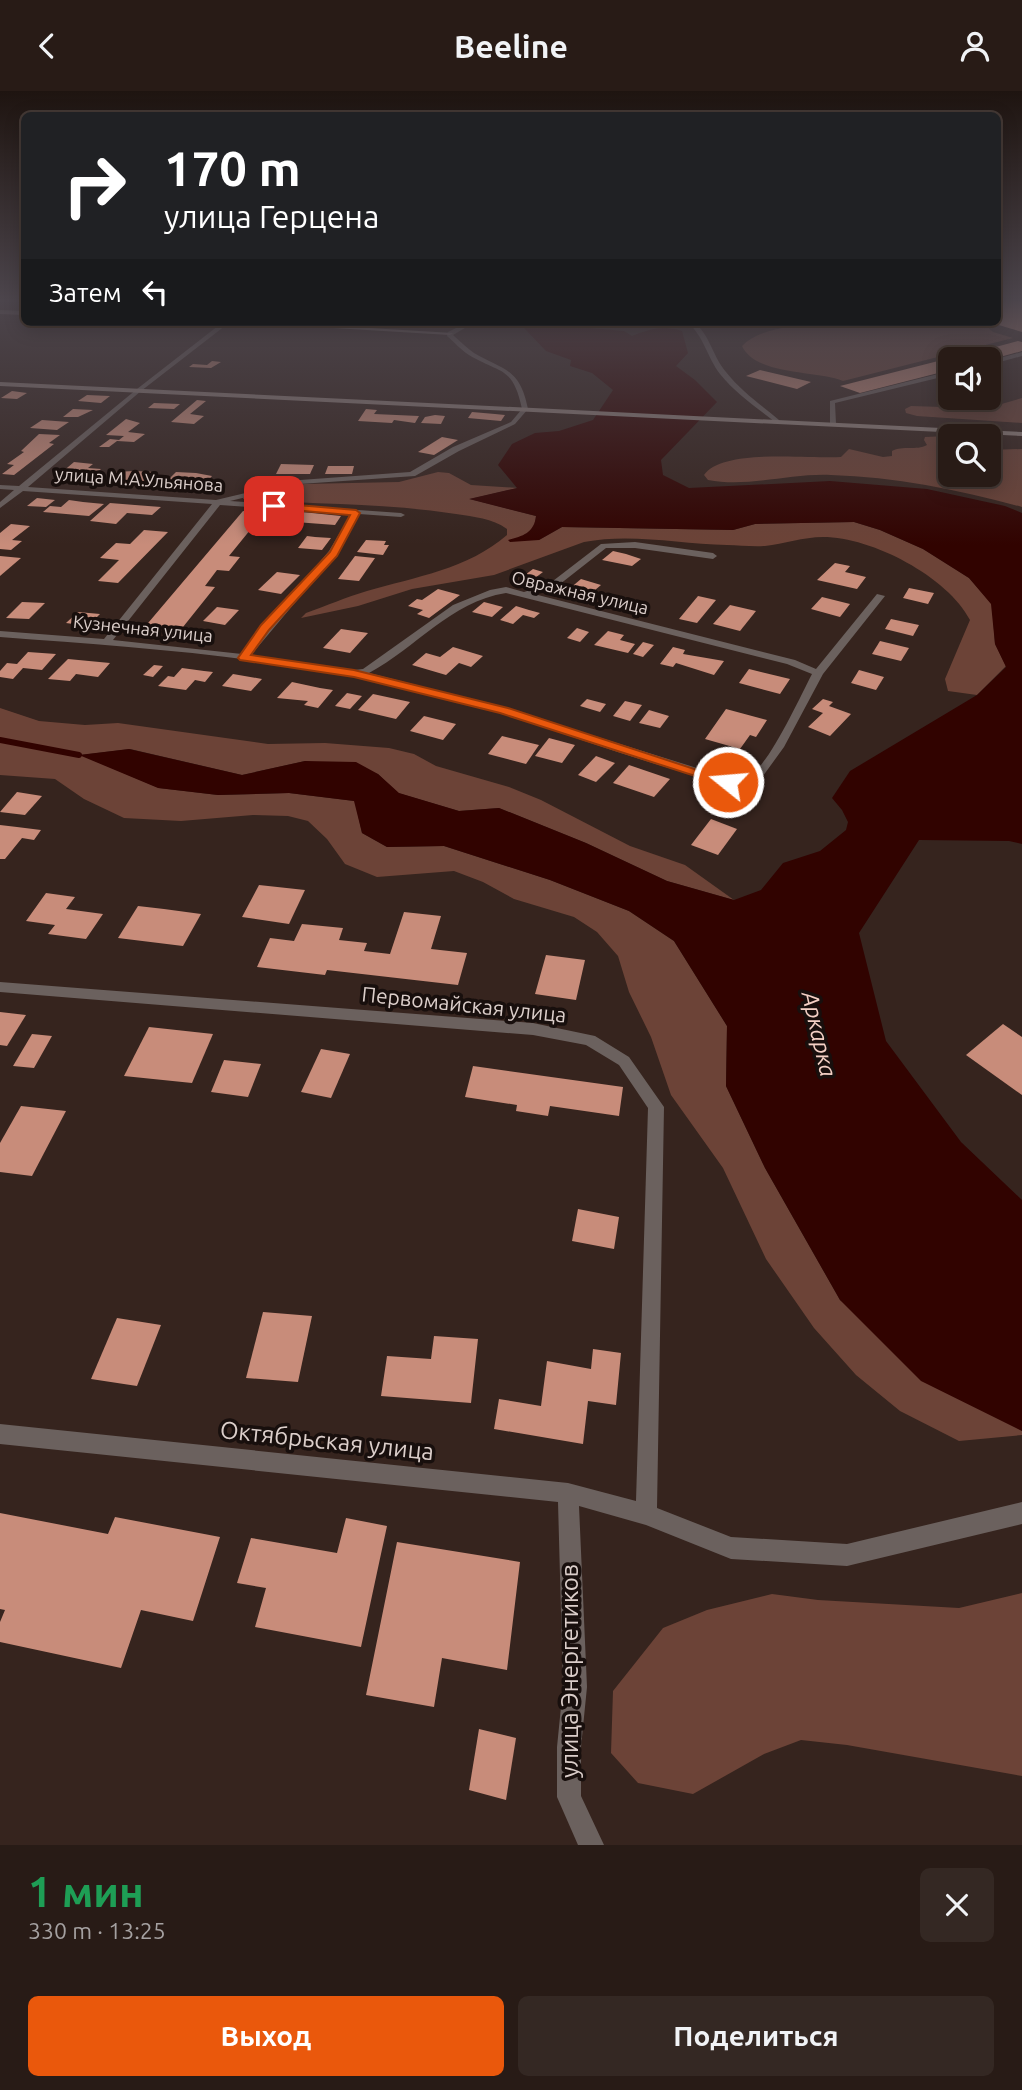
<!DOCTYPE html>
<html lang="ru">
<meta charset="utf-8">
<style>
:root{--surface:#281b16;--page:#342823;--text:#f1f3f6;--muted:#a5a1a1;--line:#443935;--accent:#ea580c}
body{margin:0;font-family:Ubuntu,sans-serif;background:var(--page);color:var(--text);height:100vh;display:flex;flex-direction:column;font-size:26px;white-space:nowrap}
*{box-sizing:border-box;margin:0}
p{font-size:23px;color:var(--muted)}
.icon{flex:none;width:38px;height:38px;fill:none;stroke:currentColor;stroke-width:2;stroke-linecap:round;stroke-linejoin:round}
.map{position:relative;height:1754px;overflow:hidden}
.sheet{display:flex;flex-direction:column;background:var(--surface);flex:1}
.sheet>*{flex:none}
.guide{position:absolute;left:21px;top:21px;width:980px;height:214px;border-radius:10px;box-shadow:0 4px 18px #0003,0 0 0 2px var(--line);background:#202124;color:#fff;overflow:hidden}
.fabs{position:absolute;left:938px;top:256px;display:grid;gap:14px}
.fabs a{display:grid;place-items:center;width:63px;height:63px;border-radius:10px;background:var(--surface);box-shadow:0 4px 18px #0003,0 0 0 2px var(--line);font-size:35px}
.pin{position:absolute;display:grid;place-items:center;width:60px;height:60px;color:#fff;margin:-30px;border-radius:14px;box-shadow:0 4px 10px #0006}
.me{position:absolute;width:77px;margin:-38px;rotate:287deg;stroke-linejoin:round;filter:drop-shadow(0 0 5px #0008)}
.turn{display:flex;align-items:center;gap:24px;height:147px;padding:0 28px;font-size:32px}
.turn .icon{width:91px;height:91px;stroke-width:2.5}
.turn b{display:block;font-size:49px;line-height:60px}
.then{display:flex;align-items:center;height:66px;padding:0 28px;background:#0003;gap:14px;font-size:26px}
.round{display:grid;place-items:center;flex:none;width:74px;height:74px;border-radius:10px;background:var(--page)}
.summary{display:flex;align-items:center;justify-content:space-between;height:119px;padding:0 28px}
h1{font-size:42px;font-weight:600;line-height:52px;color:#1e9e55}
.cta{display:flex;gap:14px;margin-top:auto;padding:14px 28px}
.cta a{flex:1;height:80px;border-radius:10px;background:var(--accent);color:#fff;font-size:28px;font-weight:600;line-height:80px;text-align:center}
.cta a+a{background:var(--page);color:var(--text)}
header{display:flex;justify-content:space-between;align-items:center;height:91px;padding:0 28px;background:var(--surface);font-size:32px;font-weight:600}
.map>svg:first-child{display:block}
.green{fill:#6c4337}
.water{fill:#310300}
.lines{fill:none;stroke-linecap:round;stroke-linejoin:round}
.stream{stroke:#310300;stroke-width:6}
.building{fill:#c88c7a}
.lane{fill:#6b615e;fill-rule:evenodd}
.street{fill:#6b615e;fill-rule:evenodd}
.secondary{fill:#90817c;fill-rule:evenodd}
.route{fill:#ea580c;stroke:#983908;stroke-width:2}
.labels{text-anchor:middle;stroke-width:7;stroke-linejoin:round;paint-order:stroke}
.far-street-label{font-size:18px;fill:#dbceca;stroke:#180f0d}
.street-label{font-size:21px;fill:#dbceca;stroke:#180f0d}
.water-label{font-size:23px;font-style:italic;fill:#f4d0c5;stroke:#180f0d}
.near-street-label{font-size:24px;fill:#dbceca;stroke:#180f0d}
</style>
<header><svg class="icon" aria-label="back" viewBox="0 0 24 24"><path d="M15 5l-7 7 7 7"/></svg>Beeline<svg class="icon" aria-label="person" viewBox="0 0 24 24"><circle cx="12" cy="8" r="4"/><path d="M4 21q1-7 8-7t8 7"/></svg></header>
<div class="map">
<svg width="1022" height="1754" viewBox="0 0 1022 1754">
<rect width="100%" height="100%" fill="#36241e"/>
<g class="green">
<path d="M816 231H982L993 241 1013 247 843 290C816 279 756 285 742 255 759 237 793 236 816 231Z"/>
<polygon points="1022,307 1022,332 917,325 906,322 905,318 911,315 942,316 953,311 998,314"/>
<path d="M948 345 950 383H989V359L1022 358V416C960 399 896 386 831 384 790 382 748 397 708 389L704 384C723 357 809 368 841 366L849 358 883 366 892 365V360C903 354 916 360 927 354L924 349 925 346Z"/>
<path d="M438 381 449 382 471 394 518 397 470 408 536 425 535 434 527 444 539 449 562 436 733 439 755 433 854 431 880 439 923 458 969 487 992 513 995 553 1006 575 977 604 948 600 945 588 970 529C948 486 872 446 823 446 803 446 784 453 765 455 752 456 739 454 727 454 680 453 631 442 584 451L494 484 412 498 358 515 301 527 306 522C326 515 346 506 367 500 415 486 468 478 507 444V438C492 427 474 426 456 423 386 412 314 414 243 408V405L304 393 399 391Z"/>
<polygon points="0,617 39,630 85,634 118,632 268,653 325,652 389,657 414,663 436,675 509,696 541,709 630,755 685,774 734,809 667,790 586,752 499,717 459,720 398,702 378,683 305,670 242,684 130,658 81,664 159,697 218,704 289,702 355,710 362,742 387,756 444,755 550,789 629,820 674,850 727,935 726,995 765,1077 840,1209 1022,1340 1022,1344 959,1350 900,1320 856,1284 814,1237 766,1168 723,1077 671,1004 651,946 629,901 618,865 597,841 574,826 514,808 483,791 454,780 377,786 345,773 327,748 308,730 288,725 253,724 181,730 124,727 84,708 55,688 0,684"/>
<polygon points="1022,1502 1022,1685 847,1654 801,1649 764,1663 693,1703 638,1692 611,1662 613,1600 663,1537 707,1519 772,1503 818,1509 959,1517"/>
</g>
<path class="water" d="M547 233 624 240 632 245C650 238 663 234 682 240L688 262 676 275 695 289 717 311 661 369 663 384 689 397 830 390 927 398 1005 415 1022 422V753L1009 750 919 749 859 842 886 950 961 1051 1022 1109V1340L921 1290 840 1209 765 1077 726 995 727 935 674 850 629 820 550 789 444 755 387 756 362 742 354 710 289 702 218 704 158 697 79 664 129 658 242 684 305 670 356 671 378 683 399 702 459 720 499 717 586 752 667 790 734 809 761 799 783 772 820 760 846 739 848 731 842 719 832 707 850 680 977 604 1006 576 995 553 991 513 969 487 923 458 880 439 854 431 755 433 733 439 562 436 539 449 510 451 508 449C523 445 534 442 536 425L469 408 517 397 498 374 512 353 535 342 559 340 593 329 613 299 592 282 570 275 571 269 546 260 524 237Z"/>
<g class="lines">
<polyline class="stream" points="0,649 79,664"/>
</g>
<g class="building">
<polygon points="998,209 1022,210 1022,241 992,232 998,231"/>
<polygon points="1018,250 1022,251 1022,260 989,269 951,268"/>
<polygon points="950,267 950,279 860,302 840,295"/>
<polygon points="212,270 221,271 211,277 189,276 193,273 207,274"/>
<polygon points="760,279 811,291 797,298 746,285"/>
<polygon points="12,300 27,302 17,308 1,307"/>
<polygon points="87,304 110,305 101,312 78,310"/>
<polygon points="197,309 206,310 190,323 204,325 194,333 171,331"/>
<polygon points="154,312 180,313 174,318 148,317"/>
<polygon points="73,318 93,319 78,326 63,326"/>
<polygon points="366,318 377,319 374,323 419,325 415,332 394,329 392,332 358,330"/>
<polygon points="472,321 495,323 505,324 501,330 468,327"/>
<polygon points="435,324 445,325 441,333 421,332 425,326"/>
<polygon points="126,328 140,332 128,341 145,343 134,351 117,350 109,356 99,356 110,348 119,349 124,345 106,344"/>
<polygon points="42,329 69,331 57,339 30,337"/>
<polygon points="39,343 60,344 49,352 54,353 14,384 2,383 14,374 7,373 24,361 21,360"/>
<polygon points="442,346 458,349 434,364 418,361"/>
<polygon points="74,371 93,373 88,377 101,378 89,389 76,388 80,384 61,382"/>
<polygon points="281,373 314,374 310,383 276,383"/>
<polygon points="328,375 354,375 352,383 325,383"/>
<polygon points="134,380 155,381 143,393 104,390 115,381"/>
<polygon points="176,381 196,382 212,385 203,395 164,393"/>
<polygon points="37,407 55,409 46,416 27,415"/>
<polygon points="69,409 83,411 104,413 89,425 43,421 50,415 61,416"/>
<polygon points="110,412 135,414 161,416 152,424 127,422 116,433 90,430"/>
<polygon points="243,420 264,422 229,465 240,466 229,480 217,479 205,495 215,496 179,541 143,538"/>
<polygon points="289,420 312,422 341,425 335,434 282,430"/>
<polygon points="11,433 30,435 12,449 22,450 11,459 0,458 0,442"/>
<polygon points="144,439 168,441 118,492 98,490 119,469 100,467 116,452 130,453"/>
<polygon points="307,445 315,446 331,447 322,459 298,457"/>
<polygon points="366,449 386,450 384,454 389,454 383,464 357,461"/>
<polygon points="613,460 626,463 641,468 632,475 602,469"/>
<polygon points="0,465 21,467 0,485"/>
<polygon points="355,465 375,467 359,490 338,488"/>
<polygon points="835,472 850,475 845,481 866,486 857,498 817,489"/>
<polygon points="533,478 543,481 531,490 521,487"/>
<polygon points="277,481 300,484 281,503 258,499"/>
<polygon points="581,488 601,494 588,505 568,499"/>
<polygon points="909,497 934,502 928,513 903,507"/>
<polygon points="438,498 460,504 429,527 417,523 423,519 408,515 417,508 422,509"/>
<polygon points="698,505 716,509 697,532 679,528"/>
<polygon points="822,506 850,513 840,526 811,518"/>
<polygon points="22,511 45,512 29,528 6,527"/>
<polygon points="484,511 503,516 492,526 472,521"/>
<polygon points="730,514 756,520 740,540 713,533"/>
<polygon points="516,515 529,519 540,522 534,527 523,524 513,533 500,529"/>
<polygon points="217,516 239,519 225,534 203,530"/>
<polygon points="78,521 100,523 88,535 66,532"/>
<polygon points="891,528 919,534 913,545 885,538"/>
<polygon points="577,537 589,541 580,551 567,547"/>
<polygon points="341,538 368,542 350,562 323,557"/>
<polygon points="608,540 624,544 620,549 635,553 628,562 594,554"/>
<polygon points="880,550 909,557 901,570 872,563"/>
<polygon points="643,551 654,554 643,566 633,563"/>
<polygon points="453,556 483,565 471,576 459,572 446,584 412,574 426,562 440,566"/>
<polygon points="673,556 685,559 683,563 724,570 714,584 676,572 673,576 660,573"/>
<polygon points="28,561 56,563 42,579 23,577 13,588 0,586 0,580 7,572 17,573"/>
<polygon points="68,568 110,572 98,586 76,583 70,590 48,588"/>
<polygon points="154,574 163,575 153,586 143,584"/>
<polygon points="182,577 204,580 213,581 205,591 195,589 186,599 158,595 168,585 174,586"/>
<polygon points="749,578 790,588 780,603 739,592"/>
<polygon points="859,579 884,586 876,599 851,592"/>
<polygon points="233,583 262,588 251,600 222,595"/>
<polygon points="292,591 320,597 333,599 318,617 304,614 308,610 277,607"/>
<polygon points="347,602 362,605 350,618 335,615"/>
<polygon points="373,603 410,611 396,628 358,619"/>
<polygon points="587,608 606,613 600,621 580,615"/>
<polygon points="823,608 833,611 829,615 851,623 830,645 808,636 823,622 812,618"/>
<polygon points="625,610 642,614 630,630 613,625"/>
<polygon points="726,618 767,629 756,646 750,644 740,658 705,648"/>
<polygon points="649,619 669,625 660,637 639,632"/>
<polygon points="424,625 456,633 443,649 410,640"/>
<polygon points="502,645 539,654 526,673 488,663"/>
<polygon points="549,647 575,654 562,672 535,665"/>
<polygon points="596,665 615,672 596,691 578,684"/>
<polygon points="629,674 670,688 654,706 613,692"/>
<polygon points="17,701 42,705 25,724 0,721"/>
<polygon points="711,728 737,738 718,764 691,754"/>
<polygon points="0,734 17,736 41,739 34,749 22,747 5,768 0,768"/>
<polygon points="259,794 305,799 289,833 242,826"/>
<polygon points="46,802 75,806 66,818 103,823 86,848 48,843 55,834 26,830"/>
<polygon points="138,815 164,818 201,823 183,855 118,847"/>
<polygon points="404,821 441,825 431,858 467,862 458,894 327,879 325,884 257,876 270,847 294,850 302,833 343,837 339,849 367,852 364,860 390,863"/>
<polygon points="546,864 585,869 576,909 535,903"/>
<polygon points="0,921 26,924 7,955 0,954"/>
<polygon points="1003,933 1022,946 1022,1004 966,964"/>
<polygon points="149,936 213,943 192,992 124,985"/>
<polygon points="32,943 52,945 34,977 13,975"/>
<polygon points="321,958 350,963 331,1007 301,1001"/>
<polygon points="224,969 261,973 248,1006 211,1001"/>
<polygon points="473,975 623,996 619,1025 550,1015 548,1025 516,1020 517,1014 465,1006"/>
<polygon points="21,1015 66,1020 32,1085 0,1081 0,1052"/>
<polygon points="578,1118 619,1126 614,1158 572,1150"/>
<polygon points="263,1221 312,1225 298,1291 246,1287"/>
<polygon points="117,1227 161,1234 137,1295 91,1288"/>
<polygon points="434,1245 478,1248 471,1312 381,1305 387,1265 431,1268"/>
<polygon points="593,1258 621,1262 616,1314 588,1310 583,1353 494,1338 499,1308 541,1315 547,1270 591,1278"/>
<polygon points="0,1422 108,1443 115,1426 220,1446 193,1530 141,1519 121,1577 0,1551 0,1531 5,1519 0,1518"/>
<polygon points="346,1427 387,1435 361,1556 255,1536 266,1497 237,1492 251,1447 337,1462"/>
<polygon points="397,1451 520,1471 507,1579 442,1567 434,1616 366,1604"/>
<polygon points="479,1638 516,1647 506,1709 469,1699"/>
</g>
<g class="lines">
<g class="lane">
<polygon points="1022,261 1022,265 989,274 989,270"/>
<polygon points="950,280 950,284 835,312 836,333 833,335 830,333 830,310"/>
</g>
<g class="street">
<path d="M223 231H230L141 300 28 396 216 409 300 389 410 381 453 356 511 331 522 318C513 275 501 283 469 264 461 259 454 251 447 245L448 241 468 231H475L453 244C460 250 467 257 474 262 506 280 520 278 528 318L515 333 459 360 415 385 300 393 230 410 401 422 405 424 401 426 359 423 335 464 251 564 354 579 363 578 453 514 490 499 506 496 524 501 549 493 601 453 635 451 713 462 717 465 713 468 635 457H606L555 497 534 503 795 569 816 578 877 503 885 505 823 583 784 656 763 685 748 692 728 694C617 665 511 620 399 595 268 565 134 556 0 546V540L104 548 212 413 23 400 0 417V411L14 399 0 398V394L19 395 137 298ZM220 414 351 423 329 460 242 563 113 549ZM506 502 787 573 812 583C800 606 773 665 755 680 748 686 738 687 729 687L498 615 369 582C416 557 450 511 506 502Z"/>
<path d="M687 231H694C710 244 713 266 726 281 741 300 761 314 779 329V331H775C756 316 735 302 720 283 707 266 704 245 687 231Z"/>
<polygon points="0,891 533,932 595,945 629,966 664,1016 657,1417 731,1446 847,1453 1022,1411 1022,1433 847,1475 731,1468 646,1434 579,1415 587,1596 581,1656 581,1705 604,1754 578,1754 557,1706 557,1656 563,1596 558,1411 0,1353 0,1333 568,1392 636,1410 648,1017 619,974 586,954 533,944 0,901"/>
</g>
<g class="secondary">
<polygon points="0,219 24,220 24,224 0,223"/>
<polygon points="233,231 269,231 453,242 450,244"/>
<polygon points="0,291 1022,341 1022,345 0,295"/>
</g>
</g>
<linearGradient id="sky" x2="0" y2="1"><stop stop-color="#1e1410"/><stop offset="0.46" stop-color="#4c454c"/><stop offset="1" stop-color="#4c454c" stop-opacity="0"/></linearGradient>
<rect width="1022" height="454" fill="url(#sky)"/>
<polygon class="route" points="274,412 356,419 360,422 337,465 269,539 251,564 354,579 508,617 734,691 732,694 723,694 500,622 354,586 240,569 238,567 261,534 330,461 350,424 270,417 269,415"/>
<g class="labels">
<g class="far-street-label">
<text transform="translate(139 389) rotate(4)" y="6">улица М.А.Ульянова</text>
<text transform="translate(580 502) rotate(13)" y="6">Овражная улица</text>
<text transform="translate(143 538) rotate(6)" y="6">Кузнечная улица</text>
</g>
<g class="street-label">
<text transform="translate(464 914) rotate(6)" y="7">Первомайская улица</text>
</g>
<g class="water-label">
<text transform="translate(819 943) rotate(77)" y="8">Аркарка</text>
</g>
<g class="near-street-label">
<text transform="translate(327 1350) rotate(6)" y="8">Октябрьская улица</text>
<text transform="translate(570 1580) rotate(-90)" y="8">улица Энергетиков</text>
</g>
</g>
</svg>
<div class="fabs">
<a><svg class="icon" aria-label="sound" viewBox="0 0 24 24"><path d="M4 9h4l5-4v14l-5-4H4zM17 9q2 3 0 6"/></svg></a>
<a><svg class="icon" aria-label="search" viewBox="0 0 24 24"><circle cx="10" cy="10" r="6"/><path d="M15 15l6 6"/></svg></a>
</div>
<div class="pin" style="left:274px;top:415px;background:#d93025"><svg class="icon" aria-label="arrive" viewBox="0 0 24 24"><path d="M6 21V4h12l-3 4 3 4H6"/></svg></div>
<svg class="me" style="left:728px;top:691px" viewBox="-20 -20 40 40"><circle r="17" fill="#ea580c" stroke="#fff" stroke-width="3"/><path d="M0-11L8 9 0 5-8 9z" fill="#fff"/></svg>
<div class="guide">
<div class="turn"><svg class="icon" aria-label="right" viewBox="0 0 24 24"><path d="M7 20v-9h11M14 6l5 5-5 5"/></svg><div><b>170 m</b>улица Герцена</div></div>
<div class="then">Затем<svg class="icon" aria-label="left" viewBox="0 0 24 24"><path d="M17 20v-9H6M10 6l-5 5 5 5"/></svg></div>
</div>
</div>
<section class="sheet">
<div class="summary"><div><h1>1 мин</h1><p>330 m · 13:25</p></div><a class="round"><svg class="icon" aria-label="close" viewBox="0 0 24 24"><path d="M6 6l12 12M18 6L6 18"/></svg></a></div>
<div class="cta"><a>Выход</a><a>Поделиться</a></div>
</section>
